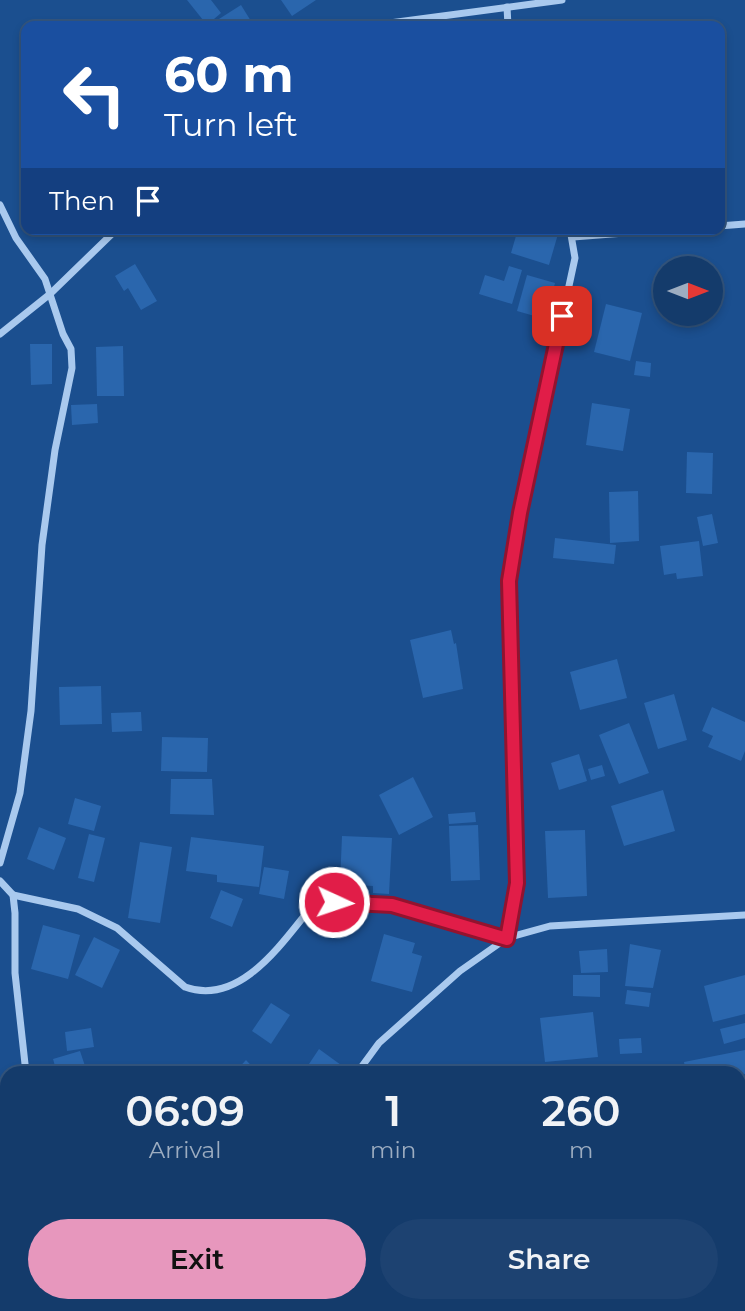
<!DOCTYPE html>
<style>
:root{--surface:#143b6b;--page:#1d4271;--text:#f1f3f6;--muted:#9dadc1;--line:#33557e;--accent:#e797bd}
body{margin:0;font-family:Montserrat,sans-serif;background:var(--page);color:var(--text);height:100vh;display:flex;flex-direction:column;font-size:26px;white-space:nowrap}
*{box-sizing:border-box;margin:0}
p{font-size:23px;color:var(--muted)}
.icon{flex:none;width:38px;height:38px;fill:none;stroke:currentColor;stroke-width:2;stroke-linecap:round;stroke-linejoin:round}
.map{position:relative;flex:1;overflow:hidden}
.drawer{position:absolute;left:0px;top:1066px;width:746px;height:247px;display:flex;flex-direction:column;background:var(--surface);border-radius:21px 21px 0 0;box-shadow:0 4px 10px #0003,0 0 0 2px var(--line)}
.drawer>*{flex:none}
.top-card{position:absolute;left:21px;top:21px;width:704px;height:214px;border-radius:14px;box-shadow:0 4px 10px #0003,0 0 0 2px var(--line);background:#1a4fa0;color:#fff;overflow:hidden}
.needle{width:46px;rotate:90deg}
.buttons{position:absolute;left:653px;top:256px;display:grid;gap:14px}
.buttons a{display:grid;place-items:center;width:70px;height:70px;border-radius:50%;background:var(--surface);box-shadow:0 4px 10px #0003,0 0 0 2px var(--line);font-size:35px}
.pin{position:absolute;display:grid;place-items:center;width:60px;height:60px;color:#fff;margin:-30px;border-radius:14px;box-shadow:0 4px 10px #0006}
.me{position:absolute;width:77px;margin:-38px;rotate:93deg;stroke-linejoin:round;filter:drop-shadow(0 0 5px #0008)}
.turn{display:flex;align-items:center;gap:24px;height:147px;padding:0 28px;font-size:32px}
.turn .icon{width:91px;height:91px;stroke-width:2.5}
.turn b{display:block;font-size:49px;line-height:60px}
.then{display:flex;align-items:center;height:66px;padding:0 28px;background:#0003;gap:14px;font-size:26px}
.eta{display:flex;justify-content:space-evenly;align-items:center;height:119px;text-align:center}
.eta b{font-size:42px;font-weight:600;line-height:49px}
.action{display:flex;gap:14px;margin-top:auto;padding:14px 28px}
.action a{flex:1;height:80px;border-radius:42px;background:var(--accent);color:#111;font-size:28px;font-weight:600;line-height:80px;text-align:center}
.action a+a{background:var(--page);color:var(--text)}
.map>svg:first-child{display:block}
.building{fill:#2a66ad}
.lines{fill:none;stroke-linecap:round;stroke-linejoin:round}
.street{stroke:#a9c9ee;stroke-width:7}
.route-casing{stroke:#92132f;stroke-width:18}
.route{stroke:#e11d48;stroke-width:12}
</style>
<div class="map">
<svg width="745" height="1311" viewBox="0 0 745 1311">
<rect width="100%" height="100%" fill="#1b4f8f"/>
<g class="building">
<polygon points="187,0 211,0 221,13 207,25"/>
<polygon points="281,0 316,0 292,16"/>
<polygon points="241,5 254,26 208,26"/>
<polygon points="518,229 553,229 552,232 558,234 549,265 511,253"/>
<polygon points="135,264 157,301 141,310 128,288 124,291 115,276"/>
<polygon points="509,266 522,270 512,304 479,294 485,275 504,281"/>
<polygon points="527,275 555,283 545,319 517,311"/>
<polygon points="606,304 642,313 630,361 594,352"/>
<polygon points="30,344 52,344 52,384 31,385"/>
<polygon points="123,346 124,396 97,396 96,347"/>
<polygon points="636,361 651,363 650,377 634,375"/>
<polygon points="592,403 630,409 623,451 586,445"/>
<polygon points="97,404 98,423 72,425 71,405"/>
<polygon points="687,452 713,453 712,494 686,493"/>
<polygon points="638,491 639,541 610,543 609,492"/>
<polygon points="712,514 718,543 703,546 697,517"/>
<polygon points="555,538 616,545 614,564 553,558"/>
<polygon points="699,541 703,576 677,579 676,573 664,575 660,546"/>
<polygon points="451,630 454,644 456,643 463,689 423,698 410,640"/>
<polygon points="617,659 627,698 580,710 570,672"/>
<polygon points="101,686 102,724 60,725 59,687"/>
<polygon points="674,694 687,740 658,749 644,703"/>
<polygon points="712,707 745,722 745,751 741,761 708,747 713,736 702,731"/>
<polygon points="141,712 142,731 112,732 111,713"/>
<polygon points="629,723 649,773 619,784 599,735"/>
<polygon points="162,737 208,738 207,772 161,771"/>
<polygon points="579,754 587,781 559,790 551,763"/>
<polygon points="602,765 605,776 591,780 588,769"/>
<polygon points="413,777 433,817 399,835 379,795"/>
<polygon points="171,779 212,779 214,815 170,814"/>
<polygon points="663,790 675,831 624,846 611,806"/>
<polygon points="75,798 101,806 94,831 68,824"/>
<polygon points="475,812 476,822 449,824 448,814"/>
<polygon points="478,825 480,880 451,881 449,826"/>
<polygon points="39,827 66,838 54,870 27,859"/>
<polygon points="585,830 587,896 548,898 545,831"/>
<polygon points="89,834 105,838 94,882 78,878"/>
<polygon points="342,836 392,838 389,894 373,893 373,886 340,884"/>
<polygon points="191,837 264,846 259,887 217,882 217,875 186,871"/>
<polygon points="140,842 172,847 160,923 128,918"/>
<polygon points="264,867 289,871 284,899 259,894"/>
<polygon points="221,890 243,899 232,927 210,918"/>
<polygon points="43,925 80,935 68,979 31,969"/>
<polygon points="384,934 415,943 412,953 422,956 412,992 371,981"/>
<polygon points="94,937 120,950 102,988 75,975"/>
<polygon points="630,944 661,950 653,988 625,986"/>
<polygon points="607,949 608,972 581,973 579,951"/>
<polygon points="573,975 600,975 600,997 573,996"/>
<polygon points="745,975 745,1014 713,1022 704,986"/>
<polygon points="627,990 651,993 649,1007 625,1004"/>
<polygon points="271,1003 290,1015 271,1044 252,1031"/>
<polygon points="593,1012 598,1057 545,1062 540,1018"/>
<polygon points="745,1023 745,1038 724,1044 720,1029"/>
<polygon points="91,1028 94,1047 67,1051 65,1032"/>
<polygon points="641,1038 642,1053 620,1054 619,1039"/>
<polygon points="319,1049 341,1065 335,1073 303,1073"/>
<polygon points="745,1050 745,1074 686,1073 684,1062"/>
<polygon points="80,1051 86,1069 57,1073 53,1059"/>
<polygon points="246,1060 258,1073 234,1073"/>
<polygon points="0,1205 7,1207 1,1238 0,1238"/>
</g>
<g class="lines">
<g class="street">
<polyline points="507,7 508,26"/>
<polyline points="367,26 562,0"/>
<polyline points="0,205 16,238 45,279 63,334 71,349 72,368 55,450 42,545 31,711 20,793 0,863"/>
<polyline points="719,226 745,224"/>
<polyline points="573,237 676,229"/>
<polyline points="0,334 50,294 117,229"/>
<polyline points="0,881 13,895 15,913 15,973 26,1073"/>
<path d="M13 895 78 909 117 928 185 987C241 1007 283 941 313 905 381 895 443 920 507 938L517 883 509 581 520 513 575 258 570 229"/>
<polyline points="357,1073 379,1043 460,971 507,938 550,926 745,915"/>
<polyline points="738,1262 745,1219"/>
<polyline points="21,1311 21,1306"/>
<polyline points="261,1311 263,1306"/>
<polyline points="731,1311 731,1306"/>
</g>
</g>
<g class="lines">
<defs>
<polyline id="route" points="334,902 392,905 507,939 517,883 509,581 520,513 562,316"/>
</defs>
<use href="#route" class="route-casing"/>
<use href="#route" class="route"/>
</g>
</svg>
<div class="buttons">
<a><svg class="needle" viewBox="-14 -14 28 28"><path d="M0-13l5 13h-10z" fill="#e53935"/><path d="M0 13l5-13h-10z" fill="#9dadc1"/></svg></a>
</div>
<div class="pin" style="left:562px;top:316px;background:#d93025"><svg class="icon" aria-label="arrive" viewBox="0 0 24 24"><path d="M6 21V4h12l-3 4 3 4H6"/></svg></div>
<svg class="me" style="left:334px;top:902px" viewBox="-20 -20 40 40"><circle r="17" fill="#e11d48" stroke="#fff" stroke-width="3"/><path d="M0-11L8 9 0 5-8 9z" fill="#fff"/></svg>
<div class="top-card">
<div class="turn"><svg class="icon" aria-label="left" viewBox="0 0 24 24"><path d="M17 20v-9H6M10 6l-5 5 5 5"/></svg><div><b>60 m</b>Turn left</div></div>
<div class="then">Then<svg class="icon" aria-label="arrive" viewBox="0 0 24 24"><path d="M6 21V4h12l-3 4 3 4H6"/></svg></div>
</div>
<section class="drawer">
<div class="eta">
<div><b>06:09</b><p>Arrival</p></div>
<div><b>1</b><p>min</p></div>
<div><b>260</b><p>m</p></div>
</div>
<div class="action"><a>Exit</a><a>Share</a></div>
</section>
</div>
